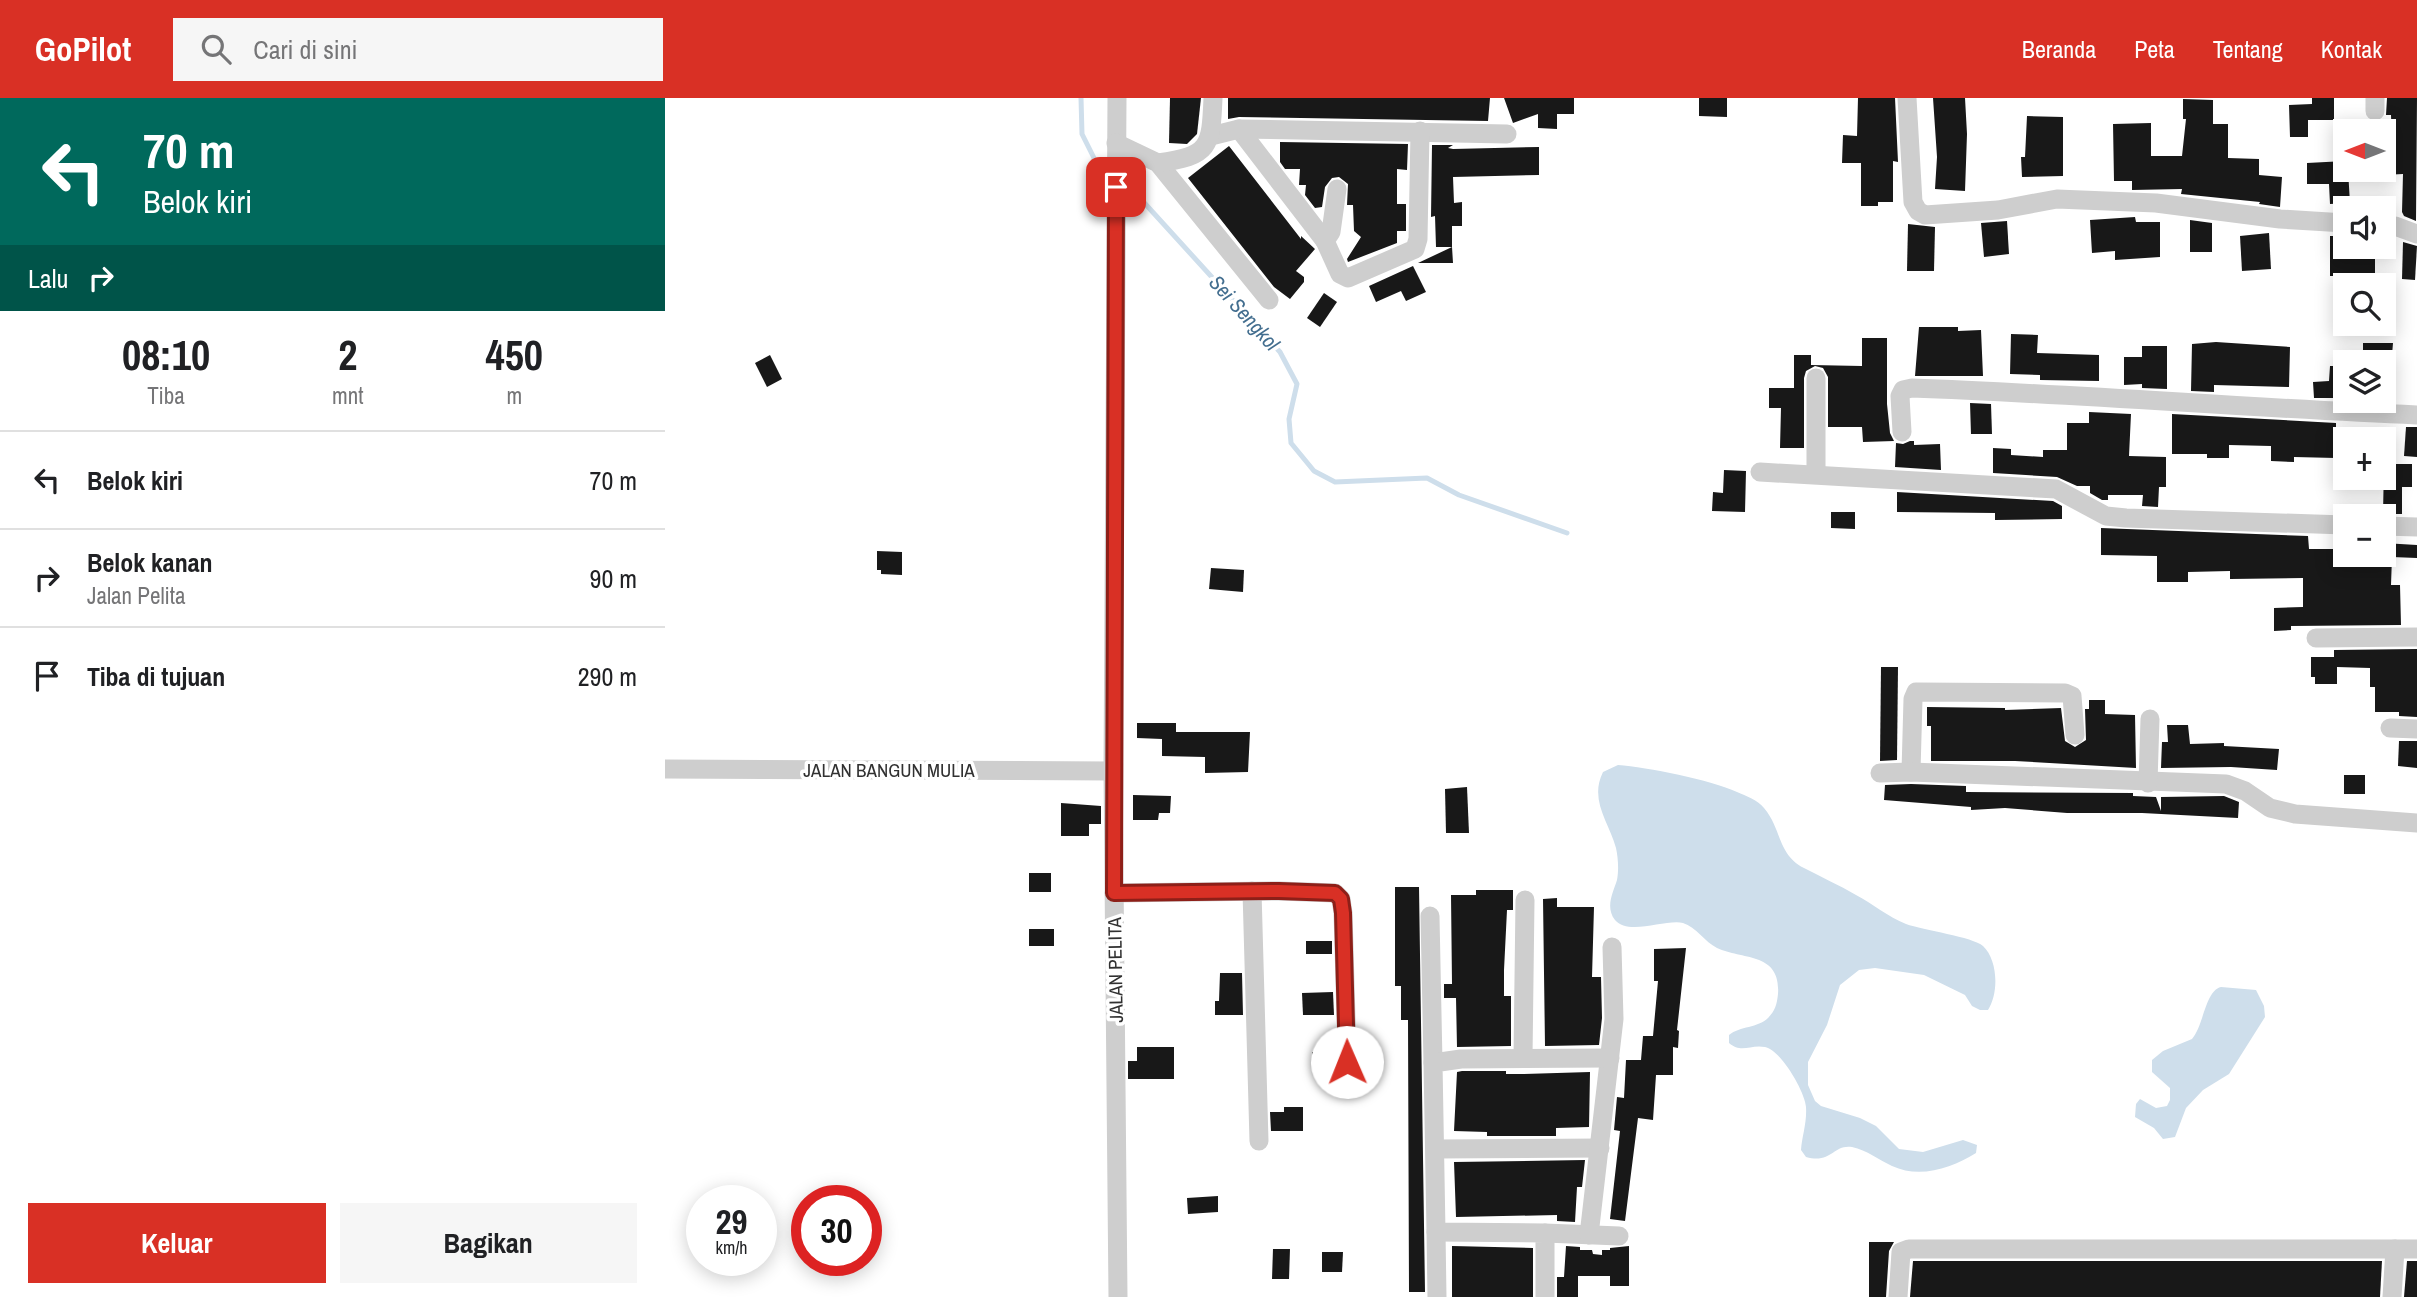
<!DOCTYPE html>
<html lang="id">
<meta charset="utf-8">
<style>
:root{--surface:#fff;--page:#f6f6f6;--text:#202124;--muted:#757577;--line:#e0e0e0;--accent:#d93025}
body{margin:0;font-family:"Archivo Narrow",sans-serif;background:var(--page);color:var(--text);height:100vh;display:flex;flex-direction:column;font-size:26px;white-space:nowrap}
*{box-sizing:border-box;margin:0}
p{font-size:23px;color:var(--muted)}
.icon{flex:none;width:38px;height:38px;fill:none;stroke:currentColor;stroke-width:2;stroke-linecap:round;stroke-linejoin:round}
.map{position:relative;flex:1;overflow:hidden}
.drawer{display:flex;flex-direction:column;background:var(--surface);width:665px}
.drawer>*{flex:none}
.banner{background:#00695c;color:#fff;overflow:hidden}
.needle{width:46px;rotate:270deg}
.fabs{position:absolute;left:1668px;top:21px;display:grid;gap:14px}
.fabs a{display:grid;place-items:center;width:63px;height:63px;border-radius:0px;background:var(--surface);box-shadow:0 4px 18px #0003;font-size:35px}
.speed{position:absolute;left:21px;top:1087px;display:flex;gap:14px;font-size:35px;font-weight:700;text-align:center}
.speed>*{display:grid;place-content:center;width:91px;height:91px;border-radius:50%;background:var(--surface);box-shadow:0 4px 18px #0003;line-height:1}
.speed small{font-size:18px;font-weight:400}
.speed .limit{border:10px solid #d22;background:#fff;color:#111}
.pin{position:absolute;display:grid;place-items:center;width:60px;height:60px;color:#fff;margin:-30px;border-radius:14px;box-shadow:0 4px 10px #0006}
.me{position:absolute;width:77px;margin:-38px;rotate:359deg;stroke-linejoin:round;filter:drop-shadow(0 0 5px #0008)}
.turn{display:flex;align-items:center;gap:24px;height:147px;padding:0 28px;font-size:32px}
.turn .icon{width:91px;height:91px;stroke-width:2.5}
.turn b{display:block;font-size:49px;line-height:60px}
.then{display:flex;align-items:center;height:66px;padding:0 28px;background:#0003;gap:14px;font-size:26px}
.eta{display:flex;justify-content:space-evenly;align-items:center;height:119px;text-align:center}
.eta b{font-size:42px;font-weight:700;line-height:49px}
.primary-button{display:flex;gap:14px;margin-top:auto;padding:14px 28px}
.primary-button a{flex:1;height:80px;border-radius:0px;background:var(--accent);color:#fff;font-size:28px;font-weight:700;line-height:80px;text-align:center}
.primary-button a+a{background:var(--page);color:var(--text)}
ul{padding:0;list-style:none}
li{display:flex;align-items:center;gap:21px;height:98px;padding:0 28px;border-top:2px solid var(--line)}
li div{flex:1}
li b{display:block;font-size:26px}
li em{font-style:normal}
header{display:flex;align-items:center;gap:42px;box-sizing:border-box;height:98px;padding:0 35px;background:var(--accent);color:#fff}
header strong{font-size:33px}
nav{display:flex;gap:38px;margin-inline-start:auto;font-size:24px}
.search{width:490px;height:63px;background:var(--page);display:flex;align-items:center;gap:18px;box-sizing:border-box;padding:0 24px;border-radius:0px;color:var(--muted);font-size:26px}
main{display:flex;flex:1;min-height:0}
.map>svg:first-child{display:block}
.water{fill:#cedeeb}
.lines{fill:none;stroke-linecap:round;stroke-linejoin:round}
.stream{stroke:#cedeeb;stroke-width:5}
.building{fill:#181818}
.minor{stroke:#cecece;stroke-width:19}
.route-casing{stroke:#8d1f18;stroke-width:18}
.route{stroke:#d93025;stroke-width:12}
.labels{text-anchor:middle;stroke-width:7;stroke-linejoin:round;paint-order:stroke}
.street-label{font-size:19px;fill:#313131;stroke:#fff}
.water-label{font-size:21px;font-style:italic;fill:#436e8f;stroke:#fff}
</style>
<header>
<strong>GoPilot</strong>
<div class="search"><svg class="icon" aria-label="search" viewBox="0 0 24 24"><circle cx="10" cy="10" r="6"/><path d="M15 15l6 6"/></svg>Cari di sini</div>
<nav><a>Beranda</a><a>Peta</a><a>Tentang</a><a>Kontak</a></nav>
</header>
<main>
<section class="drawer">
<div class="banner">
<div class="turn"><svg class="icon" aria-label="left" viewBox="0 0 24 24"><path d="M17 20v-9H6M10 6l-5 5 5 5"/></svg><div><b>70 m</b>Belok kiri</div></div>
<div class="then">Lalu<svg class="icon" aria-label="right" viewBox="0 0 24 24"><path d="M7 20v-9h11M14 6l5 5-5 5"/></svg></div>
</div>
<div class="eta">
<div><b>08:10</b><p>Tiba</p></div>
<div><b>2</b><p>mnt</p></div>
<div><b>450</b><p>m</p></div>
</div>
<ul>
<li><svg class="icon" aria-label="left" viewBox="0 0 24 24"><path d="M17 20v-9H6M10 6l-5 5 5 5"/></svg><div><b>Belok kiri</b></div><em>70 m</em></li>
<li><svg class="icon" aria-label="right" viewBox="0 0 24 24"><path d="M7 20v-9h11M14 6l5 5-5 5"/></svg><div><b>Belok kanan</b><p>Jalan Pelita</p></div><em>90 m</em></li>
<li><svg class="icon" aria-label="arrive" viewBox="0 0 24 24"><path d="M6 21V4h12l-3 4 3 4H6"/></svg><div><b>Tiba di tujuan</b></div><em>290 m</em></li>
</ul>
<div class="primary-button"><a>Keluar</a><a>Bagikan</a></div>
</section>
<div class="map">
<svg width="1752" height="1199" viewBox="0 0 1752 1199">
<rect width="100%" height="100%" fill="#fff"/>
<g class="water">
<path d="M953 667C982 669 1046 682 1072 694 1081 698 1093 702 1099 710 1117 731 1112 756 1139 770 1156 779 1174 787 1191 797 1208 806 1223 819 1241 826 1258 832 1308 839 1318 848 1333 862 1334 895 1323 912H1315L1307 908 1300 897 1259 877 1210 870 1194 872 1175 887 1162 927 1143 964V987L1150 1003 1156 1008 1195 1020 1211 1028 1234 1051 1258 1054 1298 1042 1312 1047 1311 1055C1287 1070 1255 1081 1227 1068 1214 1062 1202 1052 1187 1049 1168 1046 1167 1066 1141 1059L1136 1052C1137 1038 1142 1025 1141 1009 1140 994 1116 952 1100 949 1085 946 1077 956 1064 945V937C1075 928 1093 930 1103 920 1110 913 1112 906 1113 896 1116 854 1078 862 1052 850 1040 844 1031 829 1018 825 1001 821 963 838 950 822 940 809 948 795 952 782 954 772 953 759 951 750 944 724 924 702 938 674Z"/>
<path d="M1556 889 1591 892 1599 908 1600 919 1564 976 1538 992 1521 1010 1510 1039 1498 1041 1489 1030 1470 1019 1471 1006 1475 1001 1491 1010 1502 1008 1505 1002V990L1487 974V962L1498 953 1527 941C1539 927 1540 893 1556 889Z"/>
</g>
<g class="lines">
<g class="stream">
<polyline points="416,0 417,36 443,88 448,90"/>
<polyline points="457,93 474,99 615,254 632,286 624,321 626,345 649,373 670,384 762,380 794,397 902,435"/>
</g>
</g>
<g class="building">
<polygon points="505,0 536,0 532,36 522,46 504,45"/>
<polygon points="563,0 825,0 823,23 574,19 563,21"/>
<polygon points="839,0 909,0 909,16 892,16 892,31 873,30 873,16 848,25"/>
<polygon points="1034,0 1062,0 1062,19 1034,18"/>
<polygon points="1193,0 1230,0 1233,64 1228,63 1228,104 1213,104 1213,108 1196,108 1196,65 1177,65 1178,37 1192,38"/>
<polygon points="1268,0 1300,0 1302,36 1300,93 1270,91 1272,59"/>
<polygon points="1647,0 1669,0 1669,22 1643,22 1643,39 1625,39 1624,7 1647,6"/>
<polygon points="1722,0 1752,0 1751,123 1739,118 1737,114 1738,76 1718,77 1718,45 1727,45 1726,17 1721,17"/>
<polygon points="1518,1 1548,2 1548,26 1563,26 1563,60 1594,61 1594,77 1617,79 1615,109 1594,106 1595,104 1516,96 1517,91 1467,92 1467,83 1449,83 1448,26 1486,25 1486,58 1517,58 1521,21 1518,21"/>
<polygon points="1362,18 1398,19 1398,78 1357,79 1356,59 1360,59"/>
<polygon points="615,44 743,46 742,72 732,71 732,106 741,106 741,133 732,133 732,145 683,164 682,161 696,139 689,133 688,107 682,107 683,86 674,79 667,80 660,89 657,109 650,110 640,97 641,87 634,87 635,71 620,71 615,64"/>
<polygon points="767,47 788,47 783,50 788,51 874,49 874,77 788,79 789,105 797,104 797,128 787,128 787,149 771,149 770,118 766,119"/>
<polygon points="564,48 636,141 636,138 650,151 631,173 639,179 639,184 625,201 609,189 523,80"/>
<polygon points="1680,63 1680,72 1683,72 1685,105 1665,106 1664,86 1642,86 1642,65"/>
<polygon points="1470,119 1471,124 1495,124 1495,159 1450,162 1450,153 1427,155 1425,122"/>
<polygon points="1525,122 1547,125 1547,154 1525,154"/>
<polygon points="1342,123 1344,156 1319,159 1316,125"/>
<polygon points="1243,126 1270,129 1269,173 1242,173"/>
<polygon points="1604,135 1606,171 1577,173 1575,138"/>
<polygon points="1665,138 1680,138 1680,149 1710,149 1710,178 1665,178"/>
<polygon points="1738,144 1752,148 1750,182 1737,181"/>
<polygon points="787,149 788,165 753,165"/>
<polygon points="748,168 761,194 741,203 736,193 711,204 704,188"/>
<polygon points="659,195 672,204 655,229 642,220"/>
<polygon points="1254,229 1293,229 1293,233 1316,232 1318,278 1250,278"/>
<polygon points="1346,236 1373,237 1372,255 1434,257 1434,283 1375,282 1375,277 1345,276"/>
<polygon points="1197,240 1222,240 1222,306 1225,335 1229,343 1198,344 1197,329 1163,329 1163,279 1158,270 1150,268 1141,273 1139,280 1139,350 1115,350 1116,310 1104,310 1104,290 1129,290 1129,257 1146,257 1146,267 1197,268"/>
<polygon points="1551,244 1625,249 1624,289 1549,287 1549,294 1526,293 1527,246"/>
<polygon points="1698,245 1728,245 1727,257 1731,257 1730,304 1718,303 1718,264 1698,264"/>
<polygon points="1477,248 1502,248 1502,291 1477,290 1477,286 1459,287 1459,259 1477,259"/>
<polygon points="105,257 117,281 102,289 90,265"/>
<polygon points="1665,268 1680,268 1680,300 1649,300 1648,284 1664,283"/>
<polygon points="1305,305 1326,306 1327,336 1306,336"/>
<polygon points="1424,314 1466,316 1464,358 1501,359 1501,389 1494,389 1493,409 1477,408 1478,397 1443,397 1443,402 1437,402 1425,395 1425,388 1412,388 1392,379 1328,375 1328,350 1346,351 1346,357 1378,359 1378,352 1402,352 1402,325 1424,325"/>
<polygon points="1507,316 1671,325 1671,360 1629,359 1629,364 1606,363 1606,348 1564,347 1564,360 1542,360 1542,356 1507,356"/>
<polygon points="1741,329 1752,329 1752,359 1739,358"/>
<polygon points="1245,343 1249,343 1249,347 1275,346 1276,372 1230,369 1231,345 1238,346"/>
<polygon points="1719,366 1747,366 1747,389 1737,389 1737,416 1718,416"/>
<polygon points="1059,372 1081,373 1080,414 1047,413 1048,394 1058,395"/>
<polygon points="1232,394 1388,403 1397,408 1397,421 1330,422 1330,415 1232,414"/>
<polygon points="1166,414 1190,414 1190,431 1166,430"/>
<polygon points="1436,430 1643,438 1644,451 1680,451 1680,457 1718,457 1718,445 1752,447 1752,460 1727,459 1726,487 1735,487 1736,527 1626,528 1626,532 1609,533 1609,510 1638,509 1638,480 1565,481 1565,473 1523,474 1523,484 1492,484 1492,458 1436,457"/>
<polygon points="212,453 237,454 237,477 216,476 216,472 212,472"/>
<polygon points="546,470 579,472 578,494 544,491"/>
<polygon points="1752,551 1752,619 1734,618 1734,614 1710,614 1710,589 1705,589 1705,570 1672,569 1672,586 1650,586 1650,579 1646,579 1646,559 1669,559 1669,552"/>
<polygon points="1216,569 1233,569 1232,662 1215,663"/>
<polygon points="1424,602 1440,602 1440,616 1470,617 1471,670 1350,663 1266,663 1266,628 1262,628 1262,609 1340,610 1340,612 1396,610 1400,643 1410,649 1421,642 1420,611 1424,611"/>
<polygon points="472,625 511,625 511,634 585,634 583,674 540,675 540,659 497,658 497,641 472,640"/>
<polygon points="1502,627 1523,627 1525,646 1559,645 1559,648 1614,651 1612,672 1566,669 1496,670 1497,644 1503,644"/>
<polygon points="1734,643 1752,643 1752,670 1733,668"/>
<rect x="1679" y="677" width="21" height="19"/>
<polygon points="1246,686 1301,688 1301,694 1468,695 1468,698 1491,699 1496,713 1496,699 1559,698 1574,704 1573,720 1477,715 1402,715 1340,710 1306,712 1306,709 1219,702 1220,687"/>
<polygon points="802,689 804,735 781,735 780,691"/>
<polygon points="468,697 506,698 505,715 494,715 493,722 468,722"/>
<polygon points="396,705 436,708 436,726 424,726 424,738 396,738"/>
<rect x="364" y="775" width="22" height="19"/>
<polygon points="730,789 754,789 760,1194 744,1194 743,922 736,922 736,888 730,888"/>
<polygon points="811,792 848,792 848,812 842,812 839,872 839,898 846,898 846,948 792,949 791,900 779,900 779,886 787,886 786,797 811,797"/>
<polygon points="892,800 892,809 929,809 927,879 936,879 937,920 934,947 880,948 878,801"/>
<rect x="364" y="831" width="25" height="17"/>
<rect x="641" y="843" width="26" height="13"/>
<polygon points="1021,850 1012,932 1014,933 1013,950 1008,949 1008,977 991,977 988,1022 973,1020 960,1123 945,1121 955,1033 949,1032 952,999 959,1000 961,962 976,962 978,938 988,938 993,883 989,883 989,851"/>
<polygon points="555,875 577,875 578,917 550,917 550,903 554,903"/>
<polygon points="668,894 669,917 638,917 637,895"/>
<polygon points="472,949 509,949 509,981 463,981 463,963 472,963"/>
<polygon points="647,954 670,954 670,972 648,973"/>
<polygon points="797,973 841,973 841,976 857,976 925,974 924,1029 891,1030 891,1038 822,1038 822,1034 789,1033 792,974"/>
<polygon points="619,1009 638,1009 638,1033 606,1033 605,1014 619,1014"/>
<polygon points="920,1062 917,1089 912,1089 910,1124 892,1123 892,1117 791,1119 789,1064"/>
<polygon points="553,1098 553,1114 523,1116 522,1100"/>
<polygon points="1204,1144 1229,1144 1224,1153 1221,1199 1204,1199"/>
<polygon points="787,1148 868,1150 868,1199 787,1199"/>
<polygon points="901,1148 915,1149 915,1152 927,1152 928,1156 937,1157 937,1152 945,1152 945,1150 964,1148 964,1188 945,1188 945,1178 913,1178 913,1199 892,1199 892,1179 899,1179"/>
<polygon points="608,1151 625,1151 624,1181 607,1181"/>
<polygon points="657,1154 678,1154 677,1174 657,1174"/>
<polygon points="1248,1163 1717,1163 1715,1199 1245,1199"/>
<polygon points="1742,1163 1752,1163 1752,1199 1739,1199"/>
</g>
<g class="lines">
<g class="minor">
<polyline points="452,0 448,673 453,1199"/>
<polyline points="1242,0 1248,104 1253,113 1260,117 1333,112 1392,101 1491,105 1615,121 1680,125"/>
<polyline points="1710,0 1710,13"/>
<polyline points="574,31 660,143"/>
<polyline points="546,38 574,31 842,36"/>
<polyline points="451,45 493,65 604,202"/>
<path d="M493 65C545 58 546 49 548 0"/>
<polyline points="672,91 666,134 660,143 675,176 683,180 750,151 753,141 755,33"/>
<polyline points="1718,127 1730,128 1752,136"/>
<polyline points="1151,280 1151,376"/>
<path d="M1237 334 1235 298 1238 292 1247 290C1415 296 1583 310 1752 317"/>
<polyline points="1095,374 1391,391 1441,418 1461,420 1680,427"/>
<polyline points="1718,428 1752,429"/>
<polyline points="1651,540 1752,539"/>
<polyline points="1725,630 1752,631"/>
<polyline points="0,671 448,673"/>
<polyline points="1246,674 1248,601 1251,594 1400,595 1407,598 1410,637"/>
<polyline points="1215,675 1246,674 1561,686 1580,693 1605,710 1630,716 1752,725"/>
<polyline points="1483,685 1485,621"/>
<polyline points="587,793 594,1043"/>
<polyline points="449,795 614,793 670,795 676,801 678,815 683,989"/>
<polyline points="765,818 768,965"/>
<polyline points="858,960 860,802"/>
<polyline points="771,1051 935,1050"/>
<polyline points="771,1134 772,1199"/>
<polyline points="880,1135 954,1138"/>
<polyline points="924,1137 949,921 947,849"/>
<polyline points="880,1199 880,1135 771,1134 768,965 796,961 945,960"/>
<polyline points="1233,1199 1236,1154 1244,1151 1752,1151"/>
<polyline points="1727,1199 1730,1151"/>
</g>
</g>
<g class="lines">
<defs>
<polyline id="route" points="451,89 449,795 614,793 670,795 676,801 678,815 682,964"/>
</defs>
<use href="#route" class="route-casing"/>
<use href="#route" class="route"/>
</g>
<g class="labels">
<g class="street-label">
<text x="224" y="679">JALAN BANGUN MULIA</text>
<text transform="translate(450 872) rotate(-91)" y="7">JALAN PELITA</text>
</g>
<g class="water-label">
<text transform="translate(579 215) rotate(48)" y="7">Sei Sengkol</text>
</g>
</g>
</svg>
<div class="fabs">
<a><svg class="needle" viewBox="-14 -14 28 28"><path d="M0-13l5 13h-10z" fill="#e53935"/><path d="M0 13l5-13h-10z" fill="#757577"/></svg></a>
<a><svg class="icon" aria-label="sound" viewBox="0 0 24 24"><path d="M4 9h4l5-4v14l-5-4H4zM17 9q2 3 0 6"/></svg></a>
<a><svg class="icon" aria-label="search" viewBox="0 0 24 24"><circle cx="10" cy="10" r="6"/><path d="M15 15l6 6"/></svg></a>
<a><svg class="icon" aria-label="layers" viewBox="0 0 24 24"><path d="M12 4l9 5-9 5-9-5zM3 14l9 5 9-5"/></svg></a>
<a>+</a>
<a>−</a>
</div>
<div class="speed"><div>29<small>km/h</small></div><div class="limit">30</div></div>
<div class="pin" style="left:451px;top:89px;background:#d93025"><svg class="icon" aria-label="arrive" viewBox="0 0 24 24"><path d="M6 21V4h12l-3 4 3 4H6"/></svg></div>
<svg class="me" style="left:682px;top:964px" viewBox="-20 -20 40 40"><circle r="19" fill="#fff"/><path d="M0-13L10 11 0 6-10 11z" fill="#d93025"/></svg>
</div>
</main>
